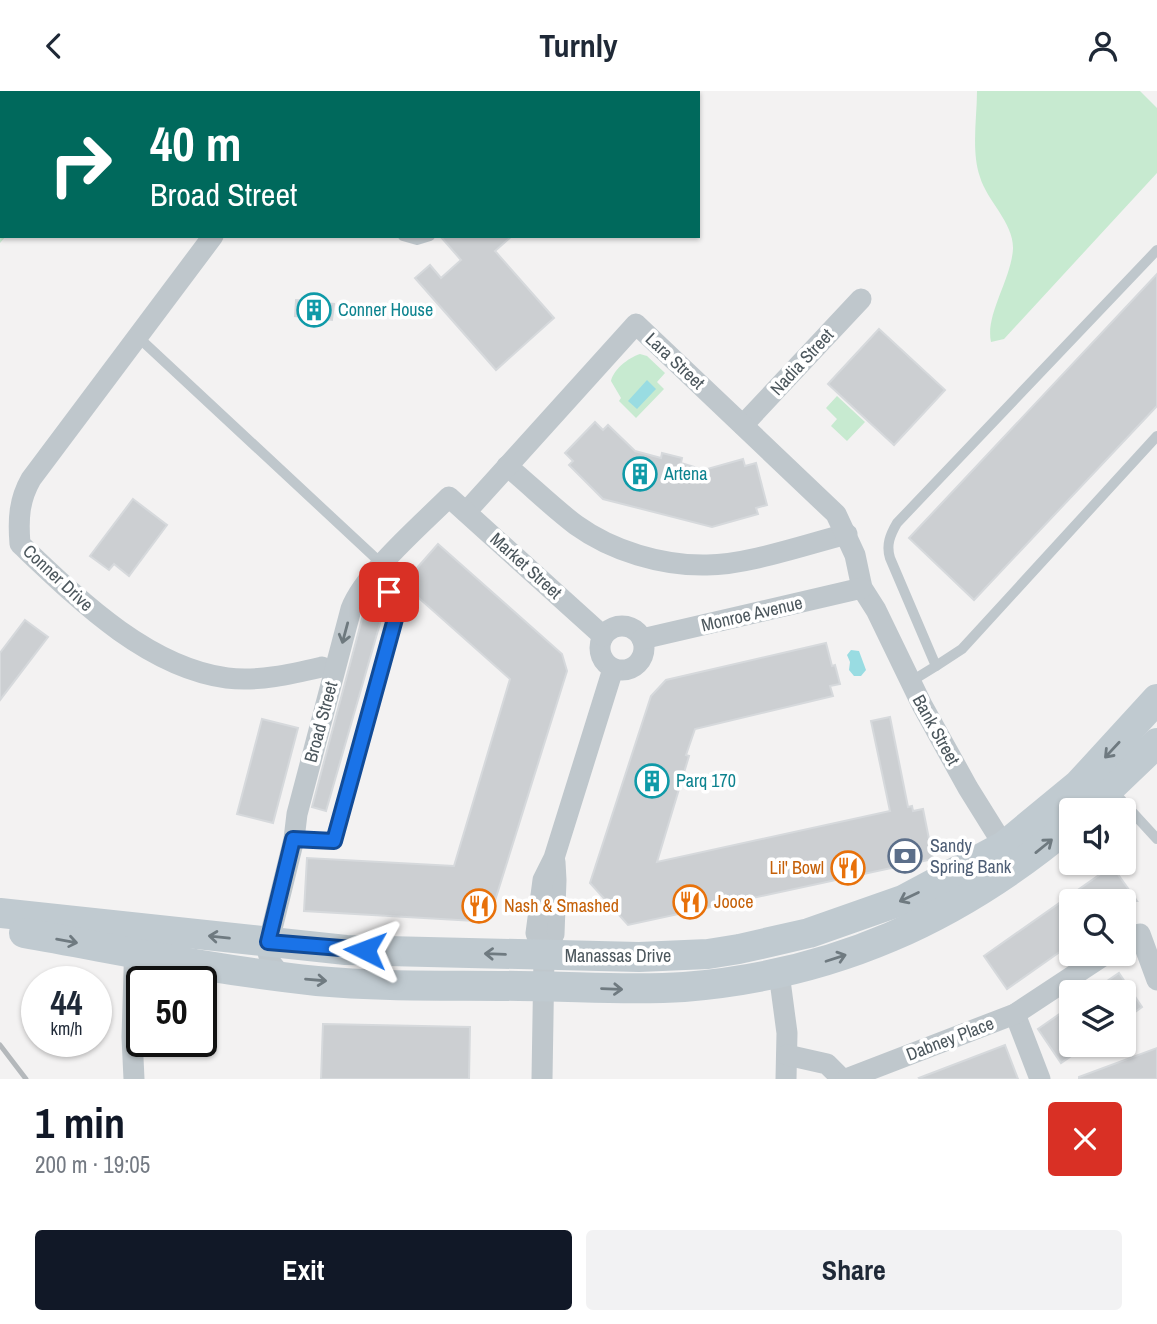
<!DOCTYPE html>
<meta charset="utf-8">
<style>
:root{--surface:#fff;--page:#f2f2f3;--text:#1f2937;--muted:#747a83;--accent:#111827}
body{margin:0;font-family:"Archivo Narrow",sans-serif;background:var(--page);color:var(--text);height:100vh;display:flex;flex-direction:column;font-size:26px;white-space:nowrap}
*{box-sizing:border-box;margin:0}
p{font-size:23px;color:var(--muted)}
.icon{flex:none;width:38px;height:38px;fill:none;stroke:currentColor;stroke-width:2;stroke-linecap:round;stroke-linejoin:round}
.map{position:relative;height:988px;overflow:hidden}
.panel{display:flex;flex-direction:column;background:var(--surface);flex:1}
.panel>*{flex:none}
.banner{position:absolute;left:0px;top:0px;width:700px;height:147px;box-shadow:0 2px 5px #0004;background:#00695c;color:#fff;overflow:hidden}
.controls{position:absolute;left:1059px;top:707px;display:grid;gap:14px}
.controls a{display:grid;place-items:center;width:77px;height:77px;border-radius:7px;background:var(--surface);box-shadow:0 2px 5px #0004;font-size:35px}
.speed{position:absolute;left:21px;top:875px;display:flex;gap:14px;font-size:35px;font-weight:700;text-align:center}
.speed>*{display:grid;place-content:center;width:91px;height:91px;border-radius:50%;background:var(--surface);box-shadow:0 2px 5px #0004;line-height:1}
.speed small{font-size:18px;font-weight:400}
.speed .limit{border:4px solid #111;border-radius:10px;background:#fff;color:#111}
.pin{position:absolute;display:grid;place-items:center;width:60px;height:60px;color:#fff;margin:-30px;border-radius:14px;box-shadow:0 4px 10px #0006}
.me{position:absolute;width:77px;margin:-38px;rotate:273deg;stroke-linejoin:round;filter:drop-shadow(0 0 5px #0008)}
.turn{display:flex;align-items:center;gap:24px;height:147px;padding:0 35px;font-size:32px}
.turn .icon{width:91px;height:91px;stroke-width:2.5}
.turn b{display:block;font-size:49px;line-height:60px}
.round{display:grid;place-items:center;flex:none;width:74px;height:74px;border-radius:7px;background:var(--page)}
.summary{display:flex;align-items:center;justify-content:space-between;height:119px;padding:0 35px}
h1{font-size:42px;font-weight:800;line-height:52px;color:var(--accent)}
.button{display:flex;gap:14px;margin-top:auto;padding:14px 35px}
.button a{flex:1;height:80px;border-radius:7px;background:var(--accent);color:#fff;font-size:28px;font-weight:800;line-height:80px;text-align:center}
.button a+a{background:var(--page);color:var(--text)}
header{display:flex;justify-content:space-between;align-items:center;height:91px;padding:0 35px;background:var(--surface);font-size:32px;font-weight:800}
.map>svg:first-child{display:block}
.green{fill:#c7ead0}
.water{fill:#99dce2}
.building{fill:#cccfd2;stroke:#d6d9dc;stroke-width:2}
.lines{fill:none;stroke-linecap:round;stroke-linejoin:round}
.service{stroke:#bfc7cc;stroke-width:10}
.minor{stroke:#bfc7cc;stroke-width:21}
.secondary{stroke:#c0cad0;stroke-width:30}
.rail{stroke:#b4b8bb;stroke-width:5}
.oneway{stroke:#6e797e}
.oneway2{stroke:#6f7a80}
.route-casing{stroke:#114b97;stroke-width:18}
.route{stroke:#1a73e8;stroke-width:12}
.labels{text-anchor:middle;stroke-width:7;stroke-linejoin:round;paint-order:stroke}
.culture-label{font-size:18px;fill:#0d838f;stroke:#fff;text-anchor:start}
.street-label{font-size:18px;fill:#4c575d;stroke:#fff}
.service-label{font-size:18px;fill:#4e5e75;stroke:#fff;text-anchor:start}
.food-label{font-size:18px;fill:#c56008;stroke:#fff;text-anchor:start}
</style>
<header><svg class="icon" aria-label="back" viewBox="0 0 24 24"><path d="M15 5l-7 7 7 7"/></svg>Turnly<svg class="icon" aria-label="person" viewBox="0 0 24 24"><circle cx="12" cy="8" r="4"/><path d="M4 21q1-7 8-7t8 7"/></svg></header>
<div class="map">
<svg width="1157" height="988" viewBox="0 0 1157 988">
<rect width="100%" height="100%" fill="#f3f2f2"/>
<g class="green">
<polygon points="0,0 113,0 2,2 2,145 6,145 0,152"/>
<path d="M977 0H1140L1157 17V82L1004 248 991 251C985 224 1011 189 1013 158 1014 132 987 110 980 86 971 60 977 27 977 0Z"/>
<path d="M640 263 647 265 665 282 657 291 664 298 636 327 619 310 621 307 611 290C614 278 628 267 640 263Z"/>
<polygon points="837,305 865,331 847,350 831,335 837,328 826,317"/>
</g>
<g class="water">
<polygon points="647,289 656,298 637,318 628,310"/>
<polygon points="851,559 859,560 866,579 861,585 854,585 849,579 850,571 847,564"/>
</g>
<g class="building">
<polygon points="440,145 512,145 495,160 554,227 496,279 415,187 430,174 441,187 461,169"/>
<polygon points="1157,183 1157,315 974,509 909,447"/>
<polygon points="296,209 334,213 332,229 295,225"/>
<polygon points="879,238 945,299 894,354 828,293"/>
<polygon points="595,331 603,339 608,334 635,360 661,367 662,362 682,367 681,372 704,379 743,368 745,375 756,372 767,414 756,417 758,423 712,436 603,408 569,374 573,370 565,362"/>
<polygon points="133,408 167,434 129,485 114,473 109,479 90,465"/>
<polygon points="438,453 562,563 567,580 493,816 475,830 304,820 307,767 454,775 510,588 403,493"/>
<polygon points="363,524 381,529 326,720 312,716"/>
<polygon points="25,529 48,546 0,609 0,562"/>
<polygon points="826,552 832,575 835,574 840,593 830,595 833,605 695,638 686,664 689,665 657,771 890,720 871,630 890,626 908,716 912,715 913,720 923,718 933,768 628,834 590,792 651,605 666,589"/>
<polygon points="262,628 298,637 273,732 237,723"/>
<polygon points="1112,775 1137,810 1071,810 1071,853 1007,898 984,865"/>
<polygon points="1119,882 1142,916 1124,929 1124,901 1091,901"/>
<polygon points="1071,915 1071,954 1087,954 1061,972 1038,938"/>
<polygon points="323,933 470,936 469,988 321,988"/>
<polygon points="1005,954 1018,988 920,988 919,987"/>
<polygon points="1157,957 1157,988 1079,988 1079,986"/>
</g>
<g class="lines">
<g class="service">
<polyline points="364,0 365,2"/>
<polyline points="403,145 417,149 430,145"/>
<polyline points="138,246 383,474"/>
<polyline points="936,575 962,558 1157,345"/>
<path d="M910 591 936 575 890 467C886 454 890 444 897 432L1157 159"/>
<polyline points="1112,699 1157,748"/>
<polyline points="294,748 334,750 398,517 375,482"/>
</g>
<g class="minor">
<polyline points="316,2 317,0"/>
<path d="M213 145 31 388C19 409 18 428 20 453 77 507 146 576 227 587 258 591 292 583 322 576"/>
<polyline points="743,334 861,208"/>
<path d="M507 375C530 394 552 416 576 434 612 460 662 475 707 474 747 474 807 453 847 443"/>
<polyline points="466,421 636,233 836,423 855,464 862,497 876,519 922,614 968,697 1011,766"/>
<circle cx="622" cy="557" r="22"/>
<polyline points="642,548 862,497"/>
<polyline points="1124,851 1135,844 1140,843 1157,889"/>
<polyline points="544,865 554,843 556,789 555,771"/>
<polyline points="779,882 787,942 786,988"/>
<path d="M282 886 271 872 267 858 294 748 297 723 351 518C364 483 422 433 449 406L603 545"/>
<polyline points="1015,923 1040,988"/>
<polyline points="787,964 827,973 842,988"/>
<polyline points="134,988 132,946 135,849"/>
<polyline points="542,988 544,865 536,842 543,789 554,767 613,578"/>
<polyline points="846,988 1015,923 1106,863"/>
</g>
<g class="secondary">
<polyline points="1087,719 1157,652"/>
<polyline points="0,822 346,859 639,866 708,863 739,858 809,842 903,809 1004,755 1079,693 1157,608"/>
<path d="M24 842C121 859 219 880 317 890 384 896 452 894 519 895 574 895 629 900 684 896 833 884 957 829 1071 733"/>
</g>
<polyline class="rail" points="0,954 26,988"/>
</g>
<defs><path id="oneway-shaft" d="M-6 0H5M1.5-3L5.5 0L1.5 3" fill="none" stroke-width="1.6" stroke-linecap="round" stroke-linejoin="round" transform="scale(1.75)"/></defs>
<use class="oneway" href="#oneway-shaft" transform="translate(345 542) rotate(105)"/>
<g class="oneway2">
<use href="#oneway-shaft" transform="translate(1112 659) rotate(133)"/>
<use href="#oneway-shaft" transform="translate(1044 755) rotate(-39)"/>
<use href="#oneway-shaft" transform="translate(909 806) rotate(154)"/>
<use href="#oneway-shaft" transform="translate(219 846) rotate(-174)"/>
<use href="#oneway-shaft" transform="translate(67 850) rotate(10)"/>
<use href="#oneway-shaft" transform="translate(495 863) rotate(-178)"/>
<use href="#oneway-shaft" transform="translate(836 867) rotate(-18)"/>
<use href="#oneway-shaft" transform="translate(316 889) rotate(5)"/>
<use href="#oneway-shaft" transform="translate(612 898) rotate(2)"/>
</g>
<g class="lines">
<defs>
<polyline id="route" points="365,859 268,851 293,748 334,750 398,517 389,501"/>
</defs>
<use href="#route" class="route-casing"/>
<use href="#route" class="route"/>
</g>
<defs>
<symbol id="building-ring" viewBox="-11 -11 22 22"><circle r="9.5" fill="#fff" stroke="#0f9aa8" stroke-width="1.5"/><path d="M-4-6H4V6H1V3H-1V6H-4ZM-2.5-4.3h1.7v1.8h-1.7ZM.8-4.3h1.7v1.8H.8ZM-2.5-1h1.7V.8h-1.7ZM.8-1h1.7V.8H.8Z" fill="#0f9aa8"/></symbol>
<symbol id="bank-ring" viewBox="-11 -11 22 22"><circle r="9.5" fill="#fff" stroke="#5c6f8a" stroke-width="1.5"/><path d="M-6-4H6V4H-6ZM0-2.3a2.3 2.3 0 1 0 0 4.6a2.3 2.3 0 1 0 0-4.6Z" fill="#5c6f8a"/></symbol>
<symbol id="restaurant-ring" viewBox="-11 -11 22 22"><circle r="9.5" fill="#fff" stroke="#e8710a" stroke-width="1.5"/><path d="M-5-6h1v4h1v-4h1v4h1v-4h1v5L-1.5 .5V6h-2V.5L-5-1ZM5-6V6H3V1.5H1.5Q1.5-4 5-6Z" fill="#e8710a"/></symbol>
</defs>
<g fill-rule="evenodd">
<use href="#building-ring" x="295" y="200" width="38" height="38"/>
<use href="#building-ring" x="621" y="364" width="38" height="38"/>
<use href="#building-ring" x="633" y="671" width="38" height="38"/>
<use href="#bank-ring" x="886" y="746" width="38" height="38"/>
<use href="#restaurant-ring" x="829" y="758" width="38" height="38"/>
<use href="#restaurant-ring" x="671" y="792" width="38" height="38"/>
<use href="#restaurant-ring" x="460" y="796" width="38" height="38"/>
</g>
<g class="labels">
<g class="culture-label">
<text x="338" y="225">Conner House</text>
<text x="664" y="389">Artena</text>
<text x="676" y="696">Parq 170</text>
</g>
<g class="street-label">
<text transform="translate(675 270) rotate(43)" y="6">Lara Street</text>
<text transform="translate(802 271) rotate(-47)" y="6">Nadia Street</text>
<text transform="translate(526 475) rotate(42)" y="6">Market Street</text>
<text transform="translate(58 487) rotate(43)" y="6">Conner Drive</text>
<text transform="translate(752 523) rotate(-13)" y="6">Monroe Avenue</text>
<text transform="translate(321 631) rotate(-75)" y="6">Broad Street</text>
<text transform="translate(936 639) rotate(61)" y="6">Bank Street</text>
<text x="618" y="871">Manassas Drive</text>
<text transform="translate(950 948) rotate(-21)" y="6">Dabney Place</text>
</g>
<g class="service-label">
<text x="930" y="761">Sandy<tspan x="930" dy="21">Spring Bank</tspan></text>
</g>
<g class="food-label">
<text x="824" y="783" text-anchor="end">Lil' Bowl</text>
<text x="714" y="817">Jooce</text>
<text x="504" y="821">Nash &amp; Smashed</text>
</g>
</g>
</svg>
<div class="controls">
<a><svg class="icon" aria-label="sound" viewBox="0 0 24 24"><path d="M4 9h4l5-4v14l-5-4H4zM17 9q2 3 0 6"/></svg></a>
<a><svg class="icon" aria-label="search" viewBox="0 0 24 24"><circle cx="10" cy="10" r="6"/><path d="M15 15l6 6"/></svg></a>
<a><svg class="icon" aria-label="layers" viewBox="0 0 24 24"><path d="M12 4l9 5-9 5-9-5zM3 14l9 5 9-5"/></svg></a>
</div>
<div class="speed"><div>44<small>km/h</small></div><div class="limit">50</div></div>
<div class="pin" style="left:389px;top:501px;background:#d93025"><svg class="icon" aria-label="arrive" viewBox="0 0 24 24"><path d="M6 21V4h12l-3 4 3 4H6"/></svg></div>
<svg class="me" style="left:365px;top:859px" viewBox="-20 -20 40 40"><path d="M0-17L14 15 0 8-14 15z" fill="#1a73e8" stroke="#fff" stroke-width="4"/></svg>
<div class="banner">
<div class="turn"><svg class="icon" aria-label="right" viewBox="0 0 24 24"><path d="M7 20v-9h11M14 6l5 5-5 5"/></svg><div><b>40 m</b>Broad Street</div></div>
</div>
</div>
<section class="panel">
<div class="summary"><div><h1>1 min</h1><p>200 m · 19:05</p></div><a class="round" style="background:#d93025;color:#fff"><svg class="icon" aria-label="close" viewBox="0 0 24 24"><path d="M6 6l12 12M18 6L6 18"/></svg></a></div>
<div class="button"><a>Exit</a><a>Share</a></div>
</section>
